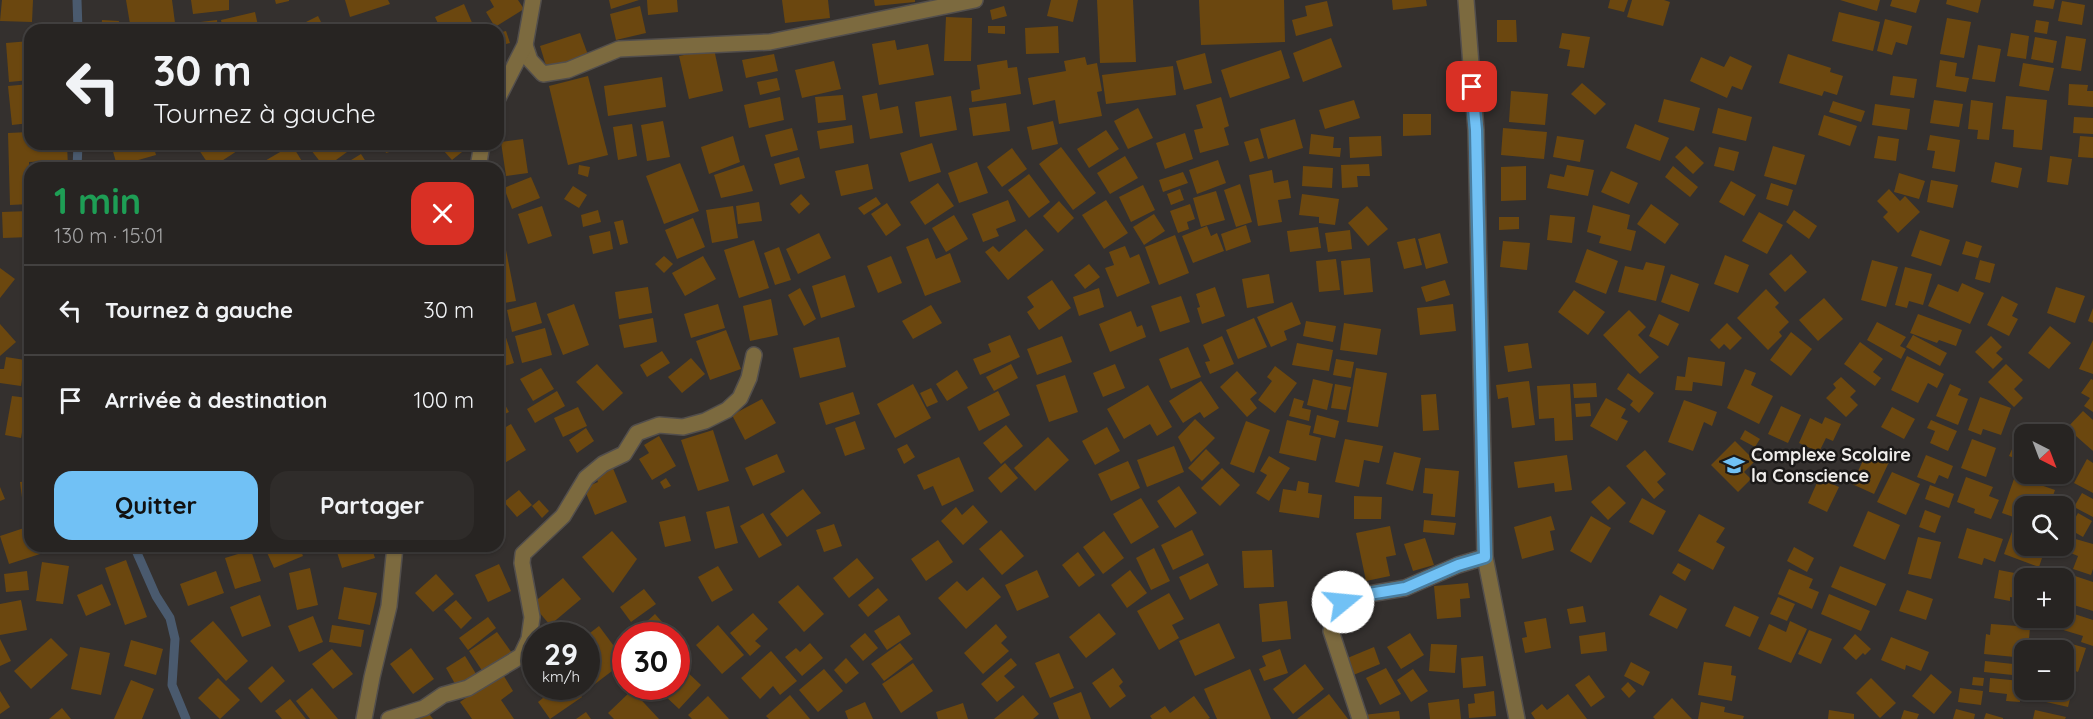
<!DOCTYPE html>
<html lang="fr">
<meta charset="utf-8">
<style>
:root{--surface:#272422;--page:#2f2c2a;--text:#f1f3f6;--muted:#a4a4a5;--line:#434140;--accent:#71c1f5}
body{margin:0;font-family:Quicksand,sans-serif;background:var(--page);color:var(--text);height:100vh;display:flex;flex-direction:column;font-size:22px;white-space:nowrap}
*{box-sizing:border-box;margin:0}
p{font-size:20px;color:var(--muted)}
.icon{flex:none;width:33px;height:33px;fill:none;stroke:currentColor;stroke-width:2;stroke-linecap:round;stroke-linejoin:round}
.map{position:relative;flex:1;overflow:hidden}
.panel{position:absolute;left:24px;top:162px;width:480px;height:390px;display:flex;flex-direction:column;background:var(--surface);border-radius:18px;box-shadow:0 2px 4px #0004,0 0 0 2px var(--line)}
.panel>*{flex:none}
.banner{position:absolute;left:24px;top:24px;width:480px;height:126px;border-radius:18px;box-shadow:0 2px 4px #0004,0 0 0 2px var(--line);background:#272422;color:var(--text);overflow:hidden}
.needle{width:39px;rotate:138deg}
.tools{position:absolute;left:2014px;top:424px;display:grid;gap:12px}
.tools a{display:grid;place-items:center;width:60px;height:60px;border-radius:12px;background:var(--surface);box-shadow:0 2px 4px #0004,0 0 0 2px var(--line);font-size:30px}
.speed{position:absolute;left:522px;top:622px;display:flex;gap:12px;font-size:30px;font-weight:700;text-align:center}
.speed>*{display:grid;place-content:center;width:78px;height:78px;border-radius:50%;background:var(--surface);box-shadow:0 2px 4px #0004,0 0 0 2px var(--line);line-height:1}
.speed small{font-size:15px;font-weight:400}
.speed .limit{border:9px solid #d22;background:#fff;color:#111}
.pin{position:absolute;display:grid;place-items:center;width:51px;height:51px;color:#fff;margin:-26px;border-radius:12px;box-shadow:0 3px 9px #0006}
.me{position:absolute;width:66px;margin:-33px;rotate:73deg;stroke-linejoin:round;filter:drop-shadow(0 0 4px #0008)}
.turn{display:flex;align-items:center;gap:21px;height:126px;padding:0 30px;font-size:27px}
.turn .icon{width:78px;height:78px;stroke-width:2.5}
.turn b{display:block;font-size:42px;line-height:51px}
.round{display:grid;place-items:center;flex:none;width:63px;height:63px;border-radius:18px;background:var(--page)}
.overview{display:flex;align-items:center;justify-content:space-between;height:102px;padding:0 30px}
h1{font-size:36px;font-weight:800;line-height:45px;color:#1e9e55}
.action{display:flex;gap:12px;margin-top:auto;padding:12px 30px}
.action a{flex:1;height:69px;border-radius:18px;background:var(--accent);color:#111;font-size:24px;font-weight:800;line-height:69px;text-align:center}
.action a+a{background:var(--page);color:var(--text)}
ul{padding:0;list-style:none}
li{display:flex;align-items:center;gap:18px;height:90px;padding:0 30px;border-top:2px solid var(--line)}
li div{flex:1}
li b{display:block;font-size:22px}
li em{font-style:normal}
.map>svg:first-child{display:block}
.lines{fill:none;stroke-linecap:round;stroke-linejoin:round}
.stream{stroke:#4a5a6e;stroke-width:9}
.building{fill:#6b470f}
.minor-casing{stroke:#524e4c;stroke-width:18}
.minor{stroke:#7c6a3f;stroke-width:15}
.route-casing{stroke:#497d9f;stroke-width:15}
.route{stroke:#71c1f5;stroke-width:10}
.labels{text-anchor:middle;stroke-width:5;stroke-linejoin:round;paint-order:stroke}
.poi-label{font-size:18px;font-weight:bold;fill:#efedeb;stroke:#1b1918;text-anchor:start}
</style>
<div class="map">
<svg width="2093" height="719" viewBox="0 0 2093 719">
<rect width="100%" height="100%" fill="#34302e"/>
<g class="lines">
<g class="stream">
<polyline points="77,0 78,30"/>
<polyline points="77,168 78,144"/>
<polyline points="134,546 156,596 170,618 175,639 172,685 186,719"/>
</g>
</g>
<g class="building">
<polygon points="2,0 33,0 32,22 0,21"/>
<polygon points="126,0 172,0 175,23 131,30"/>
<polygon points="191,0 229,0 229,10 193,14"/>
<polygon points="275,0 289,0 289,1 276,4"/>
<polygon points="345,0 388,0 390,4 350,17"/>
<polygon points="490,0 518,0 524,9 495,27 486,12 494,7"/>
<polygon points="609,0 639,0 611,9"/>
<polygon points="647,0 677,0 678,12 648,15"/>
<polygon points="782,0 828,0 830,18 785,23"/>
<polygon points="874,0 915,0 915,2 875,6"/>
<polygon points="1051,0 1078,0 1073,22 1047,16"/>
<polygon points="1097,0 1133,0 1136,62 1100,63"/>
<polygon points="1199,0 1284,0 1285,42 1201,45"/>
<polygon points="1392,0 1426,0 1427,6 1393,10"/>
<polygon points="1610,0 1628,0 1624,12 1608,8"/>
<polygon points="1632,0 1664,0 1670,2 1663,26 1627,17"/>
<polygon points="1840,0 1880,0 1877,11"/>
<polygon points="1892,0 1920,0 1916,13 1890,6"/>
<polygon points="1947,0 1981,0 1978,13 1946,4"/>
<polygon points="2034,0 2055,0 2053,9 2033,6"/>
<polygon points="1327,1 1333,26 1296,36 1292,20 1307,16 1305,6"/>
<polygon points="2062,1 2085,5 2082,25 2058,21"/>
<polygon points="464,4 473,25 462,30 441,30 435,17"/>
<polygon points="640,6 646,33 616,40 610,14"/>
<polygon points="1004,6 1007,16 992,20 990,10"/>
<polygon points="255,12 259,30 223,30 221,20"/>
<polygon points="1839,12 1880,22 1873,51 1832,41"/>
<polygon points="318,16 325,30 290,30"/>
<polygon points="946,17 972,18 971,61 944,61"/>
<polygon points="1947,18 1971,22 1964,58 1940,54"/>
<polygon points="1885,19 1912,26 1907,45 1896,42 1892,55 1877,51"/>
<polygon points="102,20 119,21 118,30 101,30"/>
<polygon points="217,20 218,30 193,30 192,23"/>
<polygon points="1497,20 1516,20 1517,42 1497,42"/>
<polygon points="2036,20 2049,22 2047,34 2034,32"/>
<polygon points="397,22 397,30 359,30 359,25"/>
<polygon points="988,26 1005,26 1005,34 988,33"/>
<polygon points="1058,26 1059,53 1026,54 1025,28"/>
<polygon points="506,31 510,43 498,46 498,33"/>
<polygon points="580,33 588,55 547,69 540,46"/>
<polygon points="1562,33 1590,37 1584,68 1567,66 1570,50 1559,48"/>
<polygon points="2011,33 2029,36 2026,59 2007,56"/>
<polygon points="2066,36 2086,39 2081,71 2061,68"/>
<polygon points="2035,37 2057,41 2053,63 2031,59"/>
<polygon points="1331,38 1342,67 1303,82 1293,53"/>
<polygon points="895,40 897,50 928,44 934,75 879,85 872,44"/>
<polygon points="30,41 30,80 9,82 6,43"/>
<polygon points="1978,45 2001,49 1995,82 1972,79"/>
<polygon points="714,49 723,91 689,99 679,56"/>
<polygon points="1281,50 1290,78 1230,98 1221,70"/>
<polygon points="1205,53 1212,83 1184,90 1176,61"/>
<polygon points="774,54 778,71 746,78 742,60"/>
<polygon points="1788,54 1831,68 1830,72 1843,76 1837,95 1824,91 1822,96 1779,83"/>
<polygon points="1730,56 1752,66 1742,90 1732,86 1727,98 1690,81 1701,57 1724,67"/>
<polygon points="1085,57 1087,65 1097,63 1102,91 1097,92 1102,116 1059,124 1055,100 1033,105 1028,78 1066,71 1064,61"/>
<polygon points="1007,60 1008,68 1017,67 1021,94 972,102 971,91 980,89 977,65"/>
<polygon points="1940,60 1957,63 1955,76 1969,78 1966,92 1936,87"/>
<polygon points="834,61 841,89 802,98 795,70"/>
<polygon points="2023,63 2054,68 2049,91 2019,86"/>
<polygon points="1173,66 1176,95 1106,104 1102,75"/>
<polygon points="588,76 608,155 568,165 549,86"/>
<polygon points="1893,76 1917,79 1914,98 1890,95"/>
<polygon points="662,77 666,107 608,116 604,86"/>
<polygon points="777,78 780,90 760,95 757,82"/>
<polygon points="1582,83 1606,104 1595,115 1571,94"/>
<polygon points="30,84 30,123 12,125 8,86"/>
<polygon points="2069,84 2088,85 2087,91 2093,91 2093,107 2068,105"/>
<polygon points="1511,91 1548,94 1545,125 1509,122"/>
<polygon points="877,93 880,110 898,106 903,133 870,139 862,96"/>
<polygon points="843,95 846,120 818,123 815,97"/>
<polygon points="951,96 957,130 920,137 915,102"/>
<polygon points="2006,96 2047,100 2042,150 2013,147 2014,130 2002,129"/>
<polygon points="780,97 784,120 749,128 744,105"/>
<polygon points="1221,97 1229,126 1224,128 1229,145 1200,153 1194,130 1203,128 1196,105"/>
<polygon points="1664,99 1700,108 1694,131 1658,122"/>
<polygon points="1354,100 1360,118 1325,129 1319,110"/>
<polygon points="1934,100 1963,104 1959,127 1930,123"/>
<polygon points="1971,100 1993,103 1989,140 1977,139 1978,130 1968,129"/>
<polygon points="1833,101 1865,111 1861,122 1829,112"/>
<polygon points="1006,103 1010,131 973,136 969,108"/>
<polygon points="1875,104 1910,109 1907,130 1872,125"/>
<polygon points="1138,108 1153,138 1128,149 1114,121"/>
<polygon points="1718,108 1752,117 1746,141 1712,133"/>
<polygon points="1403,114 1431,114 1431,135 1403,136"/>
<polygon points="1824,115 1857,126 1850,146 1818,135"/>
<polygon points="2074,117 2093,118 2093,134 2073,133"/>
<polygon points="1295,119 1303,148 1268,159 1260,129"/>
<polygon points="663,121 670,157 647,161 641,125"/>
<polygon points="1053,121 1058,144 1032,150 1027,127"/>
<polygon points="632,124 637,156 618,160 613,127"/>
<polygon points="1635,124 1669,138 1660,161 1626,148"/>
<polygon points="852,125 854,143 820,149 817,131"/>
<polygon points="792,128 798,150 771,157 765,135"/>
<polygon points="1503,128 1547,132 1544,159 1501,155"/>
<polygon points="1106,130 1119,149 1089,168 1077,149"/>
<polygon points="30,132 30,144 67,144 68,168 50,168 50,161 29,162 30,204 10,205 8,133"/>
<polygon points="1185,133 1193,159 1165,169 1156,143"/>
<polygon points="1311,134 1334,137 1333,148 1341,148 1340,157 1309,154"/>
<polygon points="1930,135 1960,140 1955,172 1932,168 1935,151 1927,150"/>
<polygon points="733,136 740,162 709,174 701,147"/>
<polygon points="1381,136 1382,156 1350,158 1349,137"/>
<polygon points="1557,136 1584,140 1580,162 1553,157"/>
<polygon points="1878,136 1899,139 1896,161 1874,158"/>
<polygon points="2080,136 2093,137 2093,158 2078,157"/>
<polygon points="1258,138 1264,158 1250,162 1244,142"/>
<polygon points="523,139 528,173 506,176 501,142"/>
<polygon points="932,143 941,172 909,182 900,153"/>
<polygon points="111,144 153,144 156,155 117,166"/>
<polygon points="195,144 232,144 237,151 211,168"/>
<polygon points="319,144 358,144 325,168 311,150"/>
<polygon points="383,144 412,144 412,145 386,153"/>
<polygon points="450,144 472,144 452,160 443,150"/>
<polygon points="292,145 303,163 295,168 266,168 263,162"/>
<polygon points="1686,146 1704,163 1693,174 1675,157"/>
<polygon points="1773,146 1805,155 1796,185 1764,176"/>
<polygon points="1061,147 1096,193 1073,210 1039,164"/>
<polygon points="1719,147 1739,152 1734,171 1714,166"/>
<polygon points="1012,148 1027,169 1002,187 987,167"/>
<polygon points="361,154 370,168 338,168"/>
<polygon points="1125,156 1138,178 1110,194 1097,173"/>
<polygon points="2050,156 2072,159 2068,185 2047,182"/>
<polygon points="799,157 805,178 780,185 774,164"/>
<polygon points="1218,160 1226,183 1197,194 1189,170"/>
<polygon points="248,161 253,168 238,168"/>
<polygon points="421,161 424,168 401,168"/>
<polygon points="977,162 988,193 959,203 948,173"/>
<polygon points="1995,162 2022,168 2018,188 1991,182"/>
<polygon points="680,163 699,211 664,224 646,176"/>
<polygon points="868,164 873,189 841,196 835,171"/>
<polygon points="1369,164 1370,176 1357,176 1358,187 1342,188 1341,165"/>
<polygon points="579,165 590,167 588,177 578,174"/>
<polygon points="744,165 753,191 721,198 714,175"/>
<polygon points="1567,165 1594,170 1588,196 1547,188 1550,174 1564,177"/>
<polygon points="1303,166 1333,168 1332,188 1302,186"/>
<polygon points="1526,166 1526,200 1501,201 1501,167"/>
<polygon points="1673,166 1698,187 1690,197 1665,177"/>
<polygon points="1272,170 1274,183 1288,180 1291,198 1278,200 1282,222 1258,226 1249,175"/>
<polygon points="1611,171 1638,183 1629,204 1601,192"/>
<polygon points="1183,172 1188,183 1163,192 1159,180"/>
<polygon points="1899,173 1925,181 1919,199 1894,192"/>
<polygon points="1029,174 1050,202 1029,218 1008,190"/>
<polygon points="531,177 540,198 512,209 504,188"/>
<polygon points="1931,180 1958,185 1953,208 1927,202"/>
<polygon points="1731,181 1756,195 1744,216 1719,202"/>
<polygon points="938,183 954,206 925,225 910,202"/>
<polygon points="1771,183 1793,190 1788,206 1766,199"/>
<polygon points="1240,184 1252,222 1236,227 1224,190"/>
<polygon points="1143,185 1155,210 1131,222 1119,197"/>
<polygon points="573,186 587,195 579,208 564,199"/>
<polygon points="1180,189 1184,200 1171,205 1167,194"/>
<polygon points="1889,189 1900,201 1905,196 1920,212 1898,233 1883,217 1888,212 1877,201"/>
<polygon points="1216,191 1225,220 1201,227 1193,198"/>
<polygon points="801,194 810,204 799,214 790,204"/>
<polygon points="1302,194 1339,199 1335,225 1319,223 1319,217 1299,215"/>
<polygon points="876,197 881,204 864,215 858,208"/>
<polygon points="1008,200 1016,221 996,229 999,236 983,242 972,214"/>
<polygon points="1106,200 1128,233 1104,249 1082,215"/>
<polygon points="1059,201 1074,218 1058,233 1043,216"/>
<polygon points="759,202 762,221 738,224 736,206"/>
<polygon points="887,203 901,225 886,236 871,214"/>
<polygon points="1190,204 1195,219 1187,222 1189,229 1178,233 1170,211"/>
<polygon points="1651,204 1679,224 1665,244 1637,224"/>
<polygon points="1593,205 1630,215 1627,229 1636,231 1631,251 1599,243 1601,236 1587,232"/>
<polygon points="542,206 552,236 528,244 518,214"/>
<polygon points="733,206 738,238 712,243 706,210"/>
<polygon points="1367,206 1388,229 1368,246 1348,223"/>
<polygon points="598,210 601,222 583,227 581,215"/>
<polygon points="1794,210 1817,226 1809,239 1786,222"/>
<polygon points="30,211 30,237 3,238 2,212"/>
<polygon points="1759,212 1783,225 1767,254 1742,241"/>
<polygon points="1154,214 1165,231 1144,245 1133,227"/>
<polygon points="954,215 968,239 946,252 932,228"/>
<polygon points="1550,215 1575,217 1572,243 1547,240"/>
<polygon points="1499,217 1519,217 1519,229 1499,230"/>
<polygon points="693,218 705,247 677,259 665,230"/>
<polygon points="623,220 628,243 620,245 614,222"/>
<polygon points="1246,225 1251,242 1226,251 1221,234"/>
<polygon points="1207,226 1211,236 1217,233 1224,251 1193,263 1182,236"/>
<polygon points="1318,227 1321,248 1290,252 1287,231"/>
<polygon points="1026,229 1044,250 1008,280 985,252 993,246 999,252"/>
<polygon points="1350,230 1352,249 1328,252 1325,233"/>
<polygon points="1920,230 1950,240 1941,266 1911,256"/>
<polygon points="610,231 613,249 593,254 589,236"/>
<polygon points="819,233 831,258 798,274 786,249"/>
<polygon points="1440,233 1448,263 1426,269 1418,239"/>
<polygon points="1175,235 1189,273 1159,285 1145,247"/>
<polygon points="928,238 936,259 950,253 961,282 925,296 906,247"/>
<polygon points="1415,238 1422,265 1404,269 1397,242"/>
<polygon points="754,240 769,288 739,298 724,250"/>
<polygon points="1503,241 1530,243 1527,270 1500,267"/>
<polygon points="1966,241 1982,246 1978,258 1962,254"/>
<polygon points="1125,246 1130,258 1139,254 1150,283 1117,297 1105,268 1114,265 1109,252"/>
<polygon points="779,247 791,280 775,285 764,253"/>
<polygon points="1587,249 1618,261 1606,294 1575,282"/>
<polygon points="506,250 516,301 498,304 498,251"/>
<polygon points="1791,254 1807,272 1785,292 1769,274"/>
<polygon points="1725,255 1749,265 1738,293 1714,284"/>
<polygon points="664,256 673,264 664,273 655,264"/>
<polygon points="703,256 716,279 685,296 672,273"/>
<polygon points="891,256 902,283 878,293 867,266"/>
<polygon points="1370,258 1373,292 1344,295 1341,261"/>
<polygon points="1336,259 1340,290 1319,292 1316,261"/>
<polygon points="1872,260 1898,267 1886,307 1861,300"/>
<polygon points="1980,260 1995,264 1990,283 1975,279"/>
<polygon points="1646,262 1665,266 1656,301 1618,292 1625,266 1643,270"/>
<polygon points="1089,264 1100,277 1085,289 1074,275"/>
<polygon points="1905,267 1932,274 1923,305 1909,301 1907,308 1895,305"/>
<polygon points="0,268 15,279 0,298"/>
<polygon points="1269,274 1274,303 1247,308 1242,279"/>
<polygon points="1671,274 1699,284 1689,312 1661,302"/>
<polygon points="845,275 855,307 821,318 812,286"/>
<polygon points="1052,280 1071,308 1039,330 1027,312 1034,307 1027,297"/>
<polygon points="1445,280 1450,295 1426,302 1421,287"/>
<polygon points="1962,283 1984,293 1970,324 1928,306 1938,284 1958,292"/>
<polygon points="648,287 652,313 619,319 615,292"/>
<polygon points="1215,287 1225,316 1202,324 1197,308 1200,307 1196,294"/>
<polygon points="2056,287 2085,296 2075,323 2047,313"/>
<polygon points="800,288 816,319 804,326 788,295"/>
<polygon points="1099,288 1104,307 1079,316 1073,297"/>
<polygon points="1766,289 1779,303 1775,307 1789,322 1779,332 1782,336 1768,350 1737,318"/>
<polygon points="1574,290 1605,312 1588,335 1558,312"/>
<polygon points="1181,296 1190,322 1160,332 1151,306"/>
<polygon points="2002,296 2018,304 2012,316 2018,319 2009,336 1987,325"/>
<polygon points="1824,298 1843,319 1818,341 1799,320"/>
<polygon points="771,299 778,335 750,341 743,306"/>
<polygon points="536,302 542,323 512,332 507,310"/>
<polygon points="1292,302 1301,324 1284,331 1287,340 1271,347 1257,317"/>
<polygon points="574,304 589,345 563,355 547,314"/>
<polygon points="718,304 725,328 691,338 684,314"/>
<polygon points="1453,304 1456,331 1420,335 1417,308"/>
<polygon points="931,305 942,323 913,339 902,321"/>
<polygon points="2093,308 2093,323 2088,321"/>
<polygon points="1629,310 1646,327 1638,335 1659,357 1640,374 1603,335"/>
<polygon points="1131,311 1137,327 1142,325 1146,337 1110,352 1099,324"/>
<polygon points="1659,314 1679,324 1668,346 1649,336"/>
<polygon points="1918,314 1962,330 1956,346 1939,340 1937,343 1910,333"/>
<polygon points="29,318 30,318 30,332 27,332"/>
<polygon points="653,318 657,342 624,348 619,325"/>
<polygon points="1254,318 1267,347 1238,359 1226,330"/>
<polygon points="1306,321 1336,326 1333,342 1303,336"/>
<polygon points="1877,322 1906,337 1900,346 1906,349 1901,359 1867,340"/>
<polygon points="1344,323 1381,329 1377,355 1340,350"/>
<polygon points="1727,323 1742,338 1730,350 1724,344 1719,349 1710,340"/>
<polygon points="0,324 16,342 0,356"/>
<polygon points="2050,326 2071,343 2049,369 2028,353"/>
<polygon points="503,328 514,363 498,368 498,330"/>
<polygon points="545,328 552,355 522,363 515,336"/>
<polygon points="726,330 741,369 710,380 696,341"/>
<polygon points="1791,332 1812,349 1791,376 1770,360"/>
<polygon points="1010,335 1020,357 980,375 973,359 991,352 988,344"/>
<polygon points="1913,335 1947,353 1940,366 1906,347"/>
<polygon points="1062,336 1072,362 1037,375 1027,349"/>
<polygon points="1222,336 1234,364 1210,374 1205,362 1210,361 1203,345"/>
<polygon points="1991,336 2002,347 1996,353 2003,359 1993,369 1975,352"/>
<polygon points="839,337 846,367 800,378 793,348"/>
<polygon points="2093,340 2093,374 2079,369"/>
<polygon points="1860,342 1883,359 1873,372 1881,378 1875,386 1844,364"/>
<polygon points="1297,343 1333,350 1329,371 1292,365"/>
<polygon points="1528,343 1532,368 1508,372 1504,346"/>
<polygon points="1188,347 1201,377 1171,389 1159,359"/>
<polygon points="662,351 670,363 647,377 640,365"/>
<polygon points="1907,356 1944,374 1937,388 1928,383 1918,403 1891,390"/>
<polygon points="6,357 25,360 21,386 0,383 0,369 4,369"/>
<polygon points="1688,357 1725,362 1722,386 1693,382 1692,391 1675,390 1677,376 1685,377"/>
<polygon points="691,358 705,374 682,393 668,377"/>
<polygon points="1336,359 1354,362 1351,378 1333,375"/>
<polygon points="597,364 623,393 603,411 576,382"/>
<polygon points="1011,364 1018,378 994,391 986,377"/>
<polygon points="1115,364 1125,388 1103,397 1093,373"/>
<polygon points="2006,364 2023,380 2014,389 2023,398 2014,407 1988,382"/>
<polygon points="1275,366 1297,383 1275,413 1258,400 1272,381 1267,377"/>
<polygon points="541,368 554,389 533,401 520,379"/>
<polygon points="1356,368 1387,373 1378,427 1347,422"/>
<polygon points="1745,369 1756,373 1751,385 1773,396 1759,424 1727,408"/>
<polygon points="957,370 968,388 947,401 936,384"/>
<polygon points="1237,371 1257,393 1250,399 1257,408 1247,417 1220,387"/>
<polygon points="1628,373 1654,393 1639,413 1630,405 1633,401 1617,389"/>
<polygon points="1065,375 1078,412 1049,422 1036,385"/>
<polygon points="1841,377 1856,391 1850,397 1858,405 1846,417 1826,398 1836,388 1833,384"/>
<polygon points="1313,379 1333,384 1327,410 1307,405"/>
<polygon points="2091,379 2093,380 2093,412 2084,406 2090,398 2081,393"/>
<polygon points="1201,381 1219,408 1204,418 1200,412 1183,423 1169,401"/>
<polygon points="1529,381 1535,425 1512,428 1508,397 1498,399 1496,385"/>
<polygon points="1596,383 1597,397 1574,398 1573,384"/>
<polygon points="913,384 931,418 895,438 877,404"/>
<polygon points="1335,384 1351,387 1346,410 1331,408"/>
<polygon points="1570,384 1573,440 1555,441 1554,418 1539,419 1537,386"/>
<polygon points="1950,384 1961,389 1958,395 1968,399 1958,425 1936,416"/>
<polygon points="1148,385 1172,427 1157,436 1150,424 1124,439 1107,409"/>
<polygon points="931,388 938,402 927,407 920,393"/>
<polygon points="557,391 565,406 535,423 527,409"/>
<polygon points="998,391 1010,415 979,431 967,407"/>
<polygon points="498,392 509,412 498,417"/>
<polygon points="853,392 860,414 826,425 819,403"/>
<polygon points="1436,394 1439,430 1423,431 1421,395"/>
<polygon points="12,396 28,398 21,438 5,435"/>
<polygon points="1980,397 2011,408 2001,435 1983,429 1981,435 1968,430"/>
<polygon points="1294,398 1304,401 1302,408 1311,410 1309,421 1289,416"/>
<polygon points="1606,398 1626,409 1621,418 1628,421 1617,441 1590,426"/>
<polygon points="762,399 776,423 745,440 732,415"/>
<polygon points="1684,400 1717,412 1712,426 1704,422 1693,451 1668,442"/>
<polygon points="1590,403 1591,416 1576,417 1575,404"/>
<polygon points="1781,406 1801,415 1788,443 1768,434"/>
<polygon points="578,407 587,426 563,437 554,418"/>
<polygon points="1892,407 1915,419 1904,439 1881,427"/>
<polygon points="2083,411 2093,420 2093,451 2067,428"/>
<polygon points="1317,415 1339,421 1335,438 1313,433"/>
<polygon points="1825,417 1841,424 1833,441 1826,438 1819,452 1799,443 1810,418 1822,424"/>
<polygon points="1195,419 1215,438 1191,462 1178,437"/>
<polygon points="1287,420 1311,426 1309,435 1321,438 1316,461 1279,453"/>
<polygon points="1931,420 1957,431 1948,451 1930,443 1935,431 1927,428"/>
<polygon points="855,421 865,449 845,456 835,428"/>
<polygon points="1246,421 1270,430 1254,473 1230,464"/>
<polygon points="511,424 526,450 503,464 498,454 498,432"/>
<polygon points="1006,425 1023,446 1001,464 983,443"/>
<polygon points="1107,427 1120,451 1095,465 1082,441"/>
<polygon points="586,428 594,441 577,453 569,440"/>
<polygon points="2021,429 2036,435 2025,435 2025,462 2009,456"/>
<polygon points="713,430 729,481 698,491 681,440"/>
<polygon points="1745,430 1760,439 1755,447 1740,439"/>
<polygon points="659,436 676,466 652,480 639,459 649,453 644,445"/>
<polygon points="1048,437 1069,460 1035,491 1014,468"/>
<polygon points="1345,439 1383,446 1379,463 1364,460 1359,487 1335,482"/>
<polygon points="1972,439 1996,448 1986,477 1961,468"/>
<polygon points="1735,441 1755,461 1744,472 1751,479 1738,492 1711,465"/>
<polygon points="907,444 915,457 904,464 897,449"/>
<polygon points="1174,446 1184,472 1147,487 1137,460"/>
<polygon points="1206,449 1220,463 1202,481 1188,468"/>
<polygon points="1645,450 1666,474 1657,482 1664,490 1654,499 1626,466"/>
<polygon points="1394,452 1421,458 1413,491 1386,484"/>
<polygon points="1867,452 1889,462 1874,494 1852,484"/>
<polygon points="777,454 785,472 753,486 745,468"/>
<polygon points="1567,455 1572,490 1555,492 1554,483 1518,488 1514,462"/>
<polygon points="1926,455 1953,466 1948,479 1939,475 1935,484 1917,477"/>
<polygon points="1269,456 1290,468 1269,501 1256,493 1267,475 1260,471"/>
<polygon points="959,457 974,491 942,506 933,486 924,490 917,475"/>
<polygon points="2087,459 2093,463 2093,493 2074,483"/>
<polygon points="1128,461 1140,488 1111,501 1098,474"/>
<polygon points="1005,463 1018,478 1001,493 988,478"/>
<polygon points="612,466 627,502 595,515 584,488 598,482 594,473"/>
<polygon points="1222,468 1240,485 1220,506 1201,488"/>
<polygon points="1425,468 1459,471 1455,517 1431,515 1433,494 1423,493"/>
<polygon points="1892,472 1920,484 1906,515 1877,502"/>
<polygon points="2015,476 2055,490 2049,507 2025,507 2025,521 2002,513"/>
<polygon points="1966,477 1993,487 1989,496 1999,500 1991,519 1974,513 1975,509 1957,502"/>
<polygon points="666,478 671,486 664,489 660,482"/>
<polygon points="1819,478 1839,487 1827,512 1808,503"/>
<polygon points="30,481 30,512 24,513 20,482"/>
<polygon points="1298,481 1309,483 1308,493 1322,495 1319,518 1279,512 1283,489 1296,491"/>
<polygon points="1930,485 1954,494 1949,508 1925,499"/>
<polygon points="1179,486 1197,513 1175,528 1157,501"/>
<polygon points="1609,486 1626,503 1608,520 1591,502"/>
<polygon points="0,487 5,499 0,501"/>
<polygon points="803,489 821,513 787,537 770,514"/>
<polygon points="519,490 532,505 517,517 504,502"/>
<polygon points="2082,493 2093,499 2093,517 2074,507"/>
<polygon points="1354,496 1382,497 1381,519 1354,519"/>
<polygon points="1141,498 1159,527 1131,544 1113,514"/>
<polygon points="1642,498 1666,511 1653,535 1629,522"/>
<polygon points="539,500 549,511 542,518 532,506"/>
<polygon points="973,505 988,522 963,545 941,521 956,507 962,515"/>
<polygon points="729,506 738,543 715,549 706,512"/>
<polygon points="1925,510 1941,516 1935,533 1919,527"/>
<polygon points="1868,511 1900,525 1885,560 1853,546"/>
<polygon points="763,513 782,545 759,558 740,526"/>
<polygon points="2078,513 2092,521 2083,537 2069,529"/>
<polygon points="1699,514 1725,528 1716,542 1725,547 1713,570 1678,551"/>
<polygon points="685,516 691,541 665,547 659,522"/>
<polygon points="1551,516 1555,530 1550,531 1554,550 1522,559 1514,527"/>
<polygon points="1591,516 1611,528 1591,563 1570,551"/>
<polygon points="1424,520 1456,523 1454,535 1423,532"/>
<polygon points="834,524 842,546 824,552 816,530"/>
<polygon points="30,526 30,546 37,546 40,554 9,564 0,536"/>
<polygon points="1390,526 1396,555 1386,557 1390,576 1366,581 1356,533"/>
<polygon points="2014,526 2025,529 2025,546 2046,546 2039,567 2004,554"/>
<polygon points="1967,528 2003,539 1995,562 1984,558 1982,565 1958,558"/>
<polygon points="1001,530 1024,556 1002,575 979,549"/>
<polygon points="1192,530 1204,555 1173,570 1161,545"/>
<polygon points="612,531 637,559 613,593 582,557"/>
<polygon points="1104,531 1124,558 1103,574 1083,547"/>
<polygon points="1918,537 1941,542 1931,579 1908,574"/>
<polygon points="1425,538 1434,565 1413,571 1404,544"/>
<polygon points="2072,538 2093,544 2093,569 2091,575 2073,569 2078,556 2068,552"/>
<polygon points="938,540 953,562 926,581 911,559"/>
<polygon points="88,546 115,546 115,549 89,552"/>
<polygon points="264,546 299,546 303,556 274,568"/>
<polygon points="335,546 371,546 375,558 342,568"/>
<polygon points="1794,547 1814,558 1807,572 1787,561"/>
<polygon points="1154,548 1170,581 1151,590 1136,558"/>
<polygon points="251,550 261,581 235,589 225,558"/>
<polygon points="1272,550 1274,587 1244,588 1242,551"/>
<polygon points="1078,552 1095,575 1079,587 1062,565"/>
<polygon points="857,558 874,578 849,598 833,578"/>
<polygon points="126,560 147,617 125,625 105,568"/>
<polygon points="42,562 69,566 63,604 36,601"/>
<polygon points="1208,563 1218,585 1190,600 1179,577"/>
<polygon points="1678,563 1691,570 1685,581 1672,573"/>
<polygon points="499,564 511,591 488,602 475,575"/>
<polygon points="718,566 733,590 712,602 698,577"/>
<polygon points="1840,566 1886,584 1876,606 1831,587"/>
<polygon points="310,568 318,605 297,610 289,573"/>
<polygon points="1789,569 1813,579 1809,588 1819,592 1812,609 1778,594"/>
<polygon points="1037,570 1049,597 1017,611 1005,585"/>
<polygon points="1130,570 1147,593 1127,608 1111,585"/>
<polygon points="1999,570 2041,578 2040,579 2025,579 2025,599 2010,597 2010,601 1994,598"/>
<polygon points="27,571 29,590 6,592 4,574"/>
<polygon points="216,571 224,593 188,606 180,584"/>
<polygon points="436,574 454,594 433,612 415,593"/>
<polygon points="2072,575 2093,582 2093,611 2064,602"/>
<polygon points="983,577 1001,597 966,629 938,598 957,581 967,591"/>
<polygon points="563,578 581,599 550,625 532,604"/>
<polygon points="1468,583 1470,598 1460,599 1461,617 1437,619 1434,586"/>
<polygon points="102,584 111,605 86,616 77,595"/>
<polygon points="798,585 824,614 804,632 778,602"/>
<polygon points="344,587 377,593 370,625 338,619"/>
<polygon points="878,588 888,600 868,617 858,605"/>
<polygon points="644,589 656,604 631,622 620,607"/>
<polygon points="1907,590 1933,599 1926,620 1899,611"/>
<polygon points="1169,593 1184,619 1172,625 1179,638 1159,650 1137,611"/>
<polygon points="1829,594 1870,611 1861,631 1821,614"/>
<polygon points="260,595 271,626 242,637 230,607"/>
<polygon points="1660,595 1687,609 1677,629 1649,615"/>
<polygon points="1778,597 1795,604 1787,621 1770,614"/>
<polygon points="21,600 27,630 0,635 0,604"/>
<polygon points="456,600 472,618 461,629 444,610"/>
<polygon points="1287,601 1291,639 1262,642 1259,604"/>
<polygon points="1583,606 1586,622 1570,624 1567,609"/>
<polygon points="1734,606 1759,617 1750,637 1725,626"/>
<polygon points="2065,611 2093,620 2093,646 2081,642 2083,636 2060,629"/>
<polygon points="753,613 768,629 755,641 761,646 750,656 730,633"/>
<polygon points="1099,613 1116,634 1086,658 1069,637"/>
<polygon points="655,614 670,631 664,636 631,636"/>
<polygon points="899,615 911,634 887,650 874,631"/>
<polygon points="313,616 323,642 299,652 288,626"/>
<polygon points="488,617 496,628 468,650 459,638"/>
<polygon points="1546,618 1551,648 1525,653 1522,638 1527,637 1524,622"/>
<polygon points="213,621 248,661 226,681 190,641"/>
<polygon points="1790,621 1807,629 1791,663 1758,649 1769,624 1786,632"/>
<polygon points="1219,623 1235,658 1195,676 1179,641"/>
<polygon points="996,624 1007,637 1001,643 1009,651 983,674 964,653"/>
<polygon points="1991,624 2030,627 2028,651 2025,651 2025,658 1984,654 1986,634 1990,635"/>
<polygon points="332,625 364,630 361,647 329,642"/>
<polygon points="718,625 744,655 722,674 696,645"/>
<polygon points="599,626 625,661 595,684 586,672 586,636"/>
<polygon points="1809,630 1832,639 1821,664 1798,654"/>
<polygon points="497,632 512,653 483,672 469,651"/>
<polygon points="1605,632 1607,651 1581,654 1579,636"/>
<polygon points="865,633 878,648 863,661 850,646"/>
<polygon points="1410,633 1424,655 1401,669 1387,647"/>
<polygon points="1855,634 1871,649 1865,655 1863,653 1856,660 1843,648"/>
<polygon points="1891,637 1929,652 1921,671 1906,665 1905,670 1881,660"/>
<polygon points="51,638 68,655 31,689 14,671"/>
<polygon points="0,639 11,661 0,666"/>
<polygon points="2054,639 2086,648 2078,672 2064,667 2064,651 2051,651"/>
<polygon points="131,640 163,649 156,675 124,666"/>
<polygon points="810,643 823,658 802,676 785,657 796,648 800,652"/>
<polygon points="900,643 913,659 884,681 871,664"/>
<polygon points="1431,644 1457,645 1455,673 1429,671"/>
<polygon points="80,647 110,653 101,695 71,689"/>
<polygon points="1374,647 1380,664 1351,676 1345,659"/>
<polygon points="411,648 434,679 413,694 390,664"/>
<polygon points="332,649 353,674 333,689 312,664"/>
<polygon points="1280,649 1288,673 1264,681 1259,669 1266,666 1262,656"/>
<polygon points="771,651 797,681 780,695 773,686 760,699 741,678"/>
<polygon points="1059,653 1074,688 1050,698 1035,663"/>
<polygon points="676,654 684,664 676,670"/>
<polygon points="465,656 478,677 458,689 446,668"/>
<polygon points="1483,656 1486,686 1463,688 1461,658"/>
<polygon points="846,658 859,673 846,684 834,670"/>
<polygon points="1011,658 1017,665 1004,676 1015,687 997,702 981,684"/>
<polygon points="1985,661 2023,665 2022,676 1984,672"/>
<polygon points="1631,662 1650,672 1643,686 1624,676"/>
<polygon points="1704,662 1732,666 1731,675 1736,676 1732,701 1698,695"/>
<polygon points="913,663 933,691 901,713 882,684"/>
<polygon points="1305,664 1324,689 1293,714 1273,689"/>
<polygon points="272,666 285,681 261,703 248,688"/>
<polygon points="1113,668 1123,682 1119,686 1126,696 1110,708 1092,683"/>
<polygon points="1386,668 1401,694 1380,705 1366,678"/>
<polygon points="684,669 701,685 679,709 661,692 666,687 676,687 676,676"/>
<polygon points="824,669 843,691 818,712 799,690"/>
<polygon points="1250,669 1271,719 1217,719 1204,689"/>
<polygon points="1413,669 1428,691 1411,702 1397,680"/>
<polygon points="536,671 536,687 528,676"/>
<polygon points="502,673 513,691 501,700 514,719 472,719 460,702"/>
<polygon points="1931,674 1952,692 1934,714 1912,696"/>
<polygon points="1589,675 1605,697 1591,707 1575,685"/>
<polygon points="2064,676 2075,679 2068,707 2033,699 2036,690 2064,690"/>
<polygon points="1973,677 1984,678 1983,686 1972,685"/>
<polygon points="218,678 240,700 220,719 198,698"/>
<polygon points="1871,678 1896,703 1880,718 1856,693"/>
<polygon points="1990,678 2021,681 2020,702 2006,701 2007,694 1989,692"/>
<polygon points="131,680 154,689 142,719 114,719"/>
<polygon points="1628,682 1636,691 1629,698 1621,689"/>
<polygon points="536,687 575,687 582,697 550,719 538,702 543,698"/>
<polygon points="312,688 338,719 310,719 296,701"/>
<polygon points="1960,688 1983,691 1981,705 1958,702"/>
<polygon points="632,690 659,719 614,719 608,713"/>
<polygon points="0,691 10,707 0,714"/>
<polygon points="1494,691 1496,716 1469,718 1468,704 1475,703 1474,694"/>
<polygon points="1081,692 1091,719 1059,719 1053,703"/>
<polygon points="1329,694 1348,719 1297,719"/>
<polygon points="1568,694 1587,719 1535,719 1531,713 1542,704 1547,710"/>
<polygon points="790,695 810,719 769,719 766,716"/>
<polygon points="1023,695 1039,714 1033,719 994,719"/>
<polygon points="708,696 729,719 692,719 688,715"/>
<polygon points="1194,696 1210,718 1208,719 1152,719 1150,716 1165,706 1170,713"/>
<polygon points="1672,698 1692,719 1655,719 1653,717"/>
<polygon points="290,699 306,719 282,719 275,711"/>
<polygon points="1459,699 1461,719 1430,719 1428,703"/>
<polygon points="865,702 873,719 848,719 845,711"/>
<polygon points="1701,702 1725,707 1724,712 1744,716 1743,719 1698,719"/>
<polygon points="963,703 968,719 938,719 936,712"/>
<polygon points="62,708 71,719 49,719"/>
<polygon points="1956,709 1975,714 1974,719 1953,719"/>
<polygon points="426,710 433,719 414,719"/>
<polygon points="1829,710 1854,714 1854,719 1828,719"/>
<polygon points="1904,710 1919,714 1917,719 1901,719"/>
<polygon points="2035,710 2066,717 2065,719 2033,719"/>
<polygon points="1399,711 1400,719 1364,719 1363,715"/>
<polygon points="586,712 591,719 576,719"/>
<polygon points="1986,713 2003,718 2003,719 1984,719"/>
</g>
<g class="lines">
<defs>
<g id="minor">
<polyline points="1466,0 1476,130 1485,557 1517,719"/>
<polyline points="525,45 530,60 543,74 568,70 619,49 770,42 975,0"/>
<polyline points="498,98 525,45 533,0"/>
<polyline points="478,168 482,144"/>
<polyline points="364,719 372,677 389,606 395,546"/>
<polyline points="389,719 424,708 443,695 468,688 521,656 529,639 532,617 522,563 523,554 563,516 586,478 603,464 624,454 637,433 659,425 683,427 705,421 727,410 740,398 749,378 754,355"/>
<polyline points="1360,719 1331,631 1336,615 1343,602 1369,594 1405,588 1458,565 1485,557"/>
</g>
</defs>
<use href="#minor" class="minor-casing"/>
<use href="#minor" class="minor"/>
</g>
<g class="lines">
<defs>
<polyline id="route" points="1343,602 1369,594 1405,588 1458,565 1485,557 1476,130 1472,87"/>
</defs>
<use href="#route" class="route-casing"/>
<use href="#route" class="route"/>
</g>
<defs>
<symbol id="school-bare" viewBox="-9 -9 18 18"><path d="M0-5L7-2L0 1L-7-2ZM-4 1L0 2.5L4 1V4Q0 6-4 4Z" fill="#71c1f5" stroke="#1b1918" stroke-width="2.5" paint-order="stroke"/></symbol>
</defs>
<g fill-rule="evenodd">
<use href="#school-bare" x="1719" y="450" width="30" height="30"/>
</g>
<g class="labels">
<g class="poi-label">
<text x="1751" y="461">Complexe Scolaire<tspan x="1751" dy="21">la Conscience</tspan></text>
</g>
</g>
</svg>
<div class="tools">
<a><svg class="needle" viewBox="-14 -14 28 28"><path d="M0-13l5 13h-10z" fill="#e53935"/><path d="M0 13l5-13h-10z" fill="#a4a4a5"/></svg></a>
<a><svg class="icon" aria-label="search" viewBox="0 0 24 24"><circle cx="10" cy="10" r="6"/><path d="M15 15l6 6"/></svg></a>
<a>+</a>
<a>−</a>
</div>
<div class="speed"><div>29<small>km/h</small></div><div class="limit">30</div></div>
<div class="pin" style="left:1472px;top:87px;background:#d93025"><svg class="icon" aria-label="arrive" viewBox="0 0 24 24"><path d="M6 21V4h12l-3 4 3 4H6"/></svg></div>
<svg class="me" style="left:1343px;top:602px" viewBox="-20 -20 40 40"><circle r="19" fill="#fff"/><path d="M0-13L10 11 0 6-10 11z" fill="#71c1f5"/></svg>
<div class="banner">
<div class="turn"><svg class="icon" aria-label="left" viewBox="0 0 24 24"><path d="M17 20v-9H6M10 6l-5 5 5 5"/></svg><div><b>30 m</b>Tournez à gauche</div></div>
</div>
<section class="panel">
<div class="overview"><div><h1>1 min</h1><p>130 m · 15:01</p></div><a class="round" style="background:#d93025;color:#fff"><svg class="icon" aria-label="close" viewBox="0 0 24 24"><path d="M6 6l12 12M18 6L6 18"/></svg></a></div>
<ul>
<li><svg class="icon" aria-label="left" viewBox="0 0 24 24"><path d="M17 20v-9H6M10 6l-5 5 5 5"/></svg><div><b>Tournez à gauche</b></div><em>30 m</em></li>
<li><svg class="icon" aria-label="arrive" viewBox="0 0 24 24"><path d="M6 21V4h12l-3 4 3 4H6"/></svg><div><b>Arrivée à destination</b></div><em>100 m</em></li>
</ul>
<div class="action"><a>Quitter</a><a>Partager</a></div>
</section>
</div>
